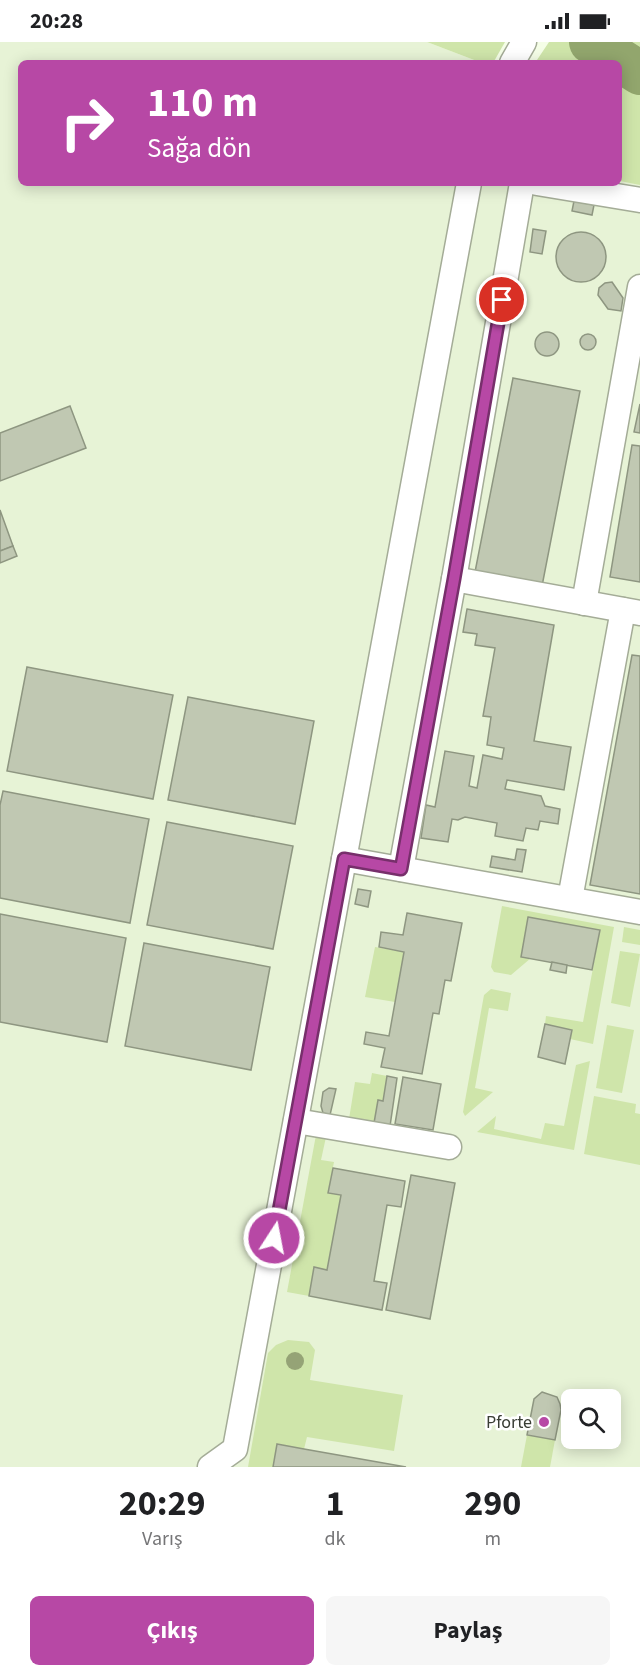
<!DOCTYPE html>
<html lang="tr">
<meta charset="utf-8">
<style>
:root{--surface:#fff;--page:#f6f6f6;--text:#202124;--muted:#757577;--accent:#b748a5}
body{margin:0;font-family:"Source Sans 3",sans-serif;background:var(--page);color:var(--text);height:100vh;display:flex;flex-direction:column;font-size:22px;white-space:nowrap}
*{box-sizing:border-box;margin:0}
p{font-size:20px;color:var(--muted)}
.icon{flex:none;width:33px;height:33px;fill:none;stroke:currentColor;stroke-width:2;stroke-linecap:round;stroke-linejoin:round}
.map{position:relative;height:1425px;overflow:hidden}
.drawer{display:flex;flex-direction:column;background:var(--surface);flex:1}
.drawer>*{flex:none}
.guide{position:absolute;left:18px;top:18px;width:604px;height:126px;border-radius:9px;box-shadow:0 3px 15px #0003;background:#b748a5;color:#fff;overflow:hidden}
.fabs{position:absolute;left:561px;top:1347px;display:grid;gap:12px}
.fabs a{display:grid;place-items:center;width:60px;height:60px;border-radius:9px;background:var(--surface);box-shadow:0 3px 15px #0003;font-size:30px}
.pin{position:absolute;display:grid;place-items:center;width:51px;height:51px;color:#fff;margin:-26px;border:3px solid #fff;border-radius:50%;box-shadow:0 2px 6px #0007}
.me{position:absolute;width:66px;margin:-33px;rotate:11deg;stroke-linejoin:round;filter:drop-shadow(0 0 4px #0008)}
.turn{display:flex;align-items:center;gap:21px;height:126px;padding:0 30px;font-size:27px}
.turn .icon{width:78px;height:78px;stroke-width:2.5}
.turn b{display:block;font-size:42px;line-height:51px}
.eta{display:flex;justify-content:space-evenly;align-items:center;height:102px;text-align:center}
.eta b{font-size:36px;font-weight:700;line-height:42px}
.button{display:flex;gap:12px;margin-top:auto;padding:12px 30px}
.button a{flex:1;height:69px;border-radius:9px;background:var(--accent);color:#fff;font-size:24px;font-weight:700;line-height:69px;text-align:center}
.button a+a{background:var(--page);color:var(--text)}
.status{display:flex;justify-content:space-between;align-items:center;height:42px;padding:0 30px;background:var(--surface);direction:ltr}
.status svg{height:16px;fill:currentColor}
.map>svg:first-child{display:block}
.built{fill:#e7f3d6;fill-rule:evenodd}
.green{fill:#cfe5aa}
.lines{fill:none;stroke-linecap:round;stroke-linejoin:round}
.river{stroke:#92a66d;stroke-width:44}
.building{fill:#c0c8b2;stroke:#8e9681;stroke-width:1.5}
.minor-casing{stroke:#a4ac97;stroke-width:27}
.minor{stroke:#fff;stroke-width:24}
.tree{fill:#95a376}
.route-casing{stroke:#772f6b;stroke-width:15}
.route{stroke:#b748a5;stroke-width:10}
.poi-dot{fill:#b748a5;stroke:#fff;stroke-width:2}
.labels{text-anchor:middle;stroke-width:5;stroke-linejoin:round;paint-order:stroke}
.poi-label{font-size:18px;fill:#393d34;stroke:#fff;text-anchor:end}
</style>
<div class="status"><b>20:28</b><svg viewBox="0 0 49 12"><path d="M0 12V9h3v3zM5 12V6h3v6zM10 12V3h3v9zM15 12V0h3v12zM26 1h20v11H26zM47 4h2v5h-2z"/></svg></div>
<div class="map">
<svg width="640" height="1425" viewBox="0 0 640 1425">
<rect width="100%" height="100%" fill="#f5fee7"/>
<path class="built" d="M0 0H427L482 21H21V141H620V120L640 139V1425H0ZM572 1358H610V1396H572Z"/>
<g class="green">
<polygon points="427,0 505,0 493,21 482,21"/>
<polygon points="549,0 640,0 640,143 620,139 620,21 535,21"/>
<polygon points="502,864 614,885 593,1002 570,997 572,988 545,982 546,974 583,980 600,888 528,875 521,914 531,916 511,933 494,930 491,925"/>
<polygon points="624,885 640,888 640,903 622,900"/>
<polygon points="375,905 404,910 395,960 365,955"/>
<polygon points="620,909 640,912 630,965 611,961"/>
<polygon points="491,947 511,951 508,969 489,966 475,1046 493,1050 465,1074 463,1070 484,953"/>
<polygon points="607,983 634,988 622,1051 596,1046"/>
<polygon points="590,1019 574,1108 477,1090 496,1074 494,1087 541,1097 545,1081 564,1084 576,1023"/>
<polygon points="372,1031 387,1034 383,1059 378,1058 374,1081 349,1077 355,1040 370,1042"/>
<polygon points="594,1054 636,1062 635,1071 640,1072 640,1123 584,1112"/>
<polygon points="316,1093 326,1095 321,1118 334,1120 328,1150 341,1153 327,1228 314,1225 309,1254 287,1250"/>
<polygon points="288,1298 309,1300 315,1308 310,1338 403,1353 394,1409 307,1395 304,1407 277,1402 273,1425 248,1425 268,1311 276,1303"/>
<polygon points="527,1393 555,1398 550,1425 521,1425"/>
</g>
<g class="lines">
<polyline class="river" points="591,0 640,31"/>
</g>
<g class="building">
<polygon points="574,159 594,163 592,173 572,169"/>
<polygon points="533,187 546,189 542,212 530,210"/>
<circle cx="581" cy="215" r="25"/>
<polygon points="612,240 623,256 621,269 608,267 598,253 599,246 605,241"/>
<circle cx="547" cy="302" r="12"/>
<circle cx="588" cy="300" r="8"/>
<polygon points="513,336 580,349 542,544 475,530"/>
<polygon points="640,362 640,391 634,390"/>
<polygon points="70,364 86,406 0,439 0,391"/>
<polygon points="632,403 640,404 640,540 610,535"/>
<polygon points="0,468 13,504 0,509"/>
<polygon points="13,504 17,514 0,521 0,509"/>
<polygon points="467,567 554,583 534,699 571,705 564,748 507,738 505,747 541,754 545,764 560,767 558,782 540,779 538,788 526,786 523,799 495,794 497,781 465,775 458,778 452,777 448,800 421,796 426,763 435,765 445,709 474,714 469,744 477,746 483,713 502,717 504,706 487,703 491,675 483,674 495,606 475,603 477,592 463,590"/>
<polygon points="632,613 640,614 640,852 590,843"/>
<polygon points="27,625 173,653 153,757 7,729"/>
<polygon points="188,655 314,679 295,782 168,758"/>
<polygon points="3,749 149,777 130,881 0,856 0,763"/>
<polygon points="167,780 293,804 273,907 147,883"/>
<polygon points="517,807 526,808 522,830 490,825 492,814 515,818"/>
<polygon points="358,847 371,849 368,865 355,862"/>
<polygon points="407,871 462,881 451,939 445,938 439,972 433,971 422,1032 381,1025 385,1006 364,1002 366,990 389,994 404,910 379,905 381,890 403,893"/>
<polygon points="0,872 126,896 107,1000 0,980"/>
<polygon points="528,875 600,888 592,928 521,915"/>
<polygon points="144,901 270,925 251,1028 125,1004"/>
<polygon points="552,920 567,923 566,931 550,928"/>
<polygon points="545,982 572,988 565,1022 538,1015"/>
<polygon points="387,1034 397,1036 390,1084 374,1081 378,1058 383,1059"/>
<polygon points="403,1035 441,1042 433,1088 395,1082"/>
<polygon points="329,1046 336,1047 330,1073 323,1071 321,1064 323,1050"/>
<polygon points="333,1126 405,1139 401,1165 387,1163 374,1239 387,1241 382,1268 309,1254 314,1225 327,1228 341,1153 328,1151"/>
<polygon points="411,1133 455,1141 430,1277 386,1268"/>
<polygon points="542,1350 557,1355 560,1362 561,1368 555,1398 527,1393 534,1357"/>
<polygon points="277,1402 304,1407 406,1425 273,1425"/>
</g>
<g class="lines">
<defs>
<g id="minor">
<polyline points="512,21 524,0"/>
<polyline points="537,141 640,158"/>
<polyline points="454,537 522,141"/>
<polyline points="584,561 640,245"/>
<polyline points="344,817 640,870"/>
<polyline points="401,827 454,537 640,571"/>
<polyline points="570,857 623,568"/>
<polyline points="296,1079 449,1105"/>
<polyline points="210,1425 235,1407 469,141"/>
</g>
</defs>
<use href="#minor" class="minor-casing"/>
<use href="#minor" class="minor"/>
</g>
<circle class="tree" cx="295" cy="1319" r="9"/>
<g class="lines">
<defs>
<polyline id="route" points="274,1196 344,817 401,827 454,537 502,258"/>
</defs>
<use href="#route" class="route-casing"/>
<use href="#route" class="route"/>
</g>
<circle class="poi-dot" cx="544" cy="1380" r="6"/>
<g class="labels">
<g class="poi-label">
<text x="532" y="1386">Pforte</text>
</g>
</g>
</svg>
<div class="fabs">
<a><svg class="icon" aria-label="search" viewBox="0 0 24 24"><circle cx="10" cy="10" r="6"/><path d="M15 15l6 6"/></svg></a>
</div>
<div class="pin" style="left:502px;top:258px;background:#d93025"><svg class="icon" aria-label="arrive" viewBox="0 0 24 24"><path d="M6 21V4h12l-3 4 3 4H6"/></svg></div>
<svg class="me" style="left:274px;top:1196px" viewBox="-20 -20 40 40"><circle r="17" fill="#b748a5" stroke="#fff" stroke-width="3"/><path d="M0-11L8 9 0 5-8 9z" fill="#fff"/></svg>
<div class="guide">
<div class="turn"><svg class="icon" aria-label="right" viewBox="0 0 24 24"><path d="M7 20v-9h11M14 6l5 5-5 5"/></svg><div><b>110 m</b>Sağa dön</div></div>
</div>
</div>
<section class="drawer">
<div class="eta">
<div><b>20:29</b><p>Varış</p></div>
<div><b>1</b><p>dk</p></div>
<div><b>290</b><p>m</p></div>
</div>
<div class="button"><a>Çıkış</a><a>Paylaş</a></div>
</section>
